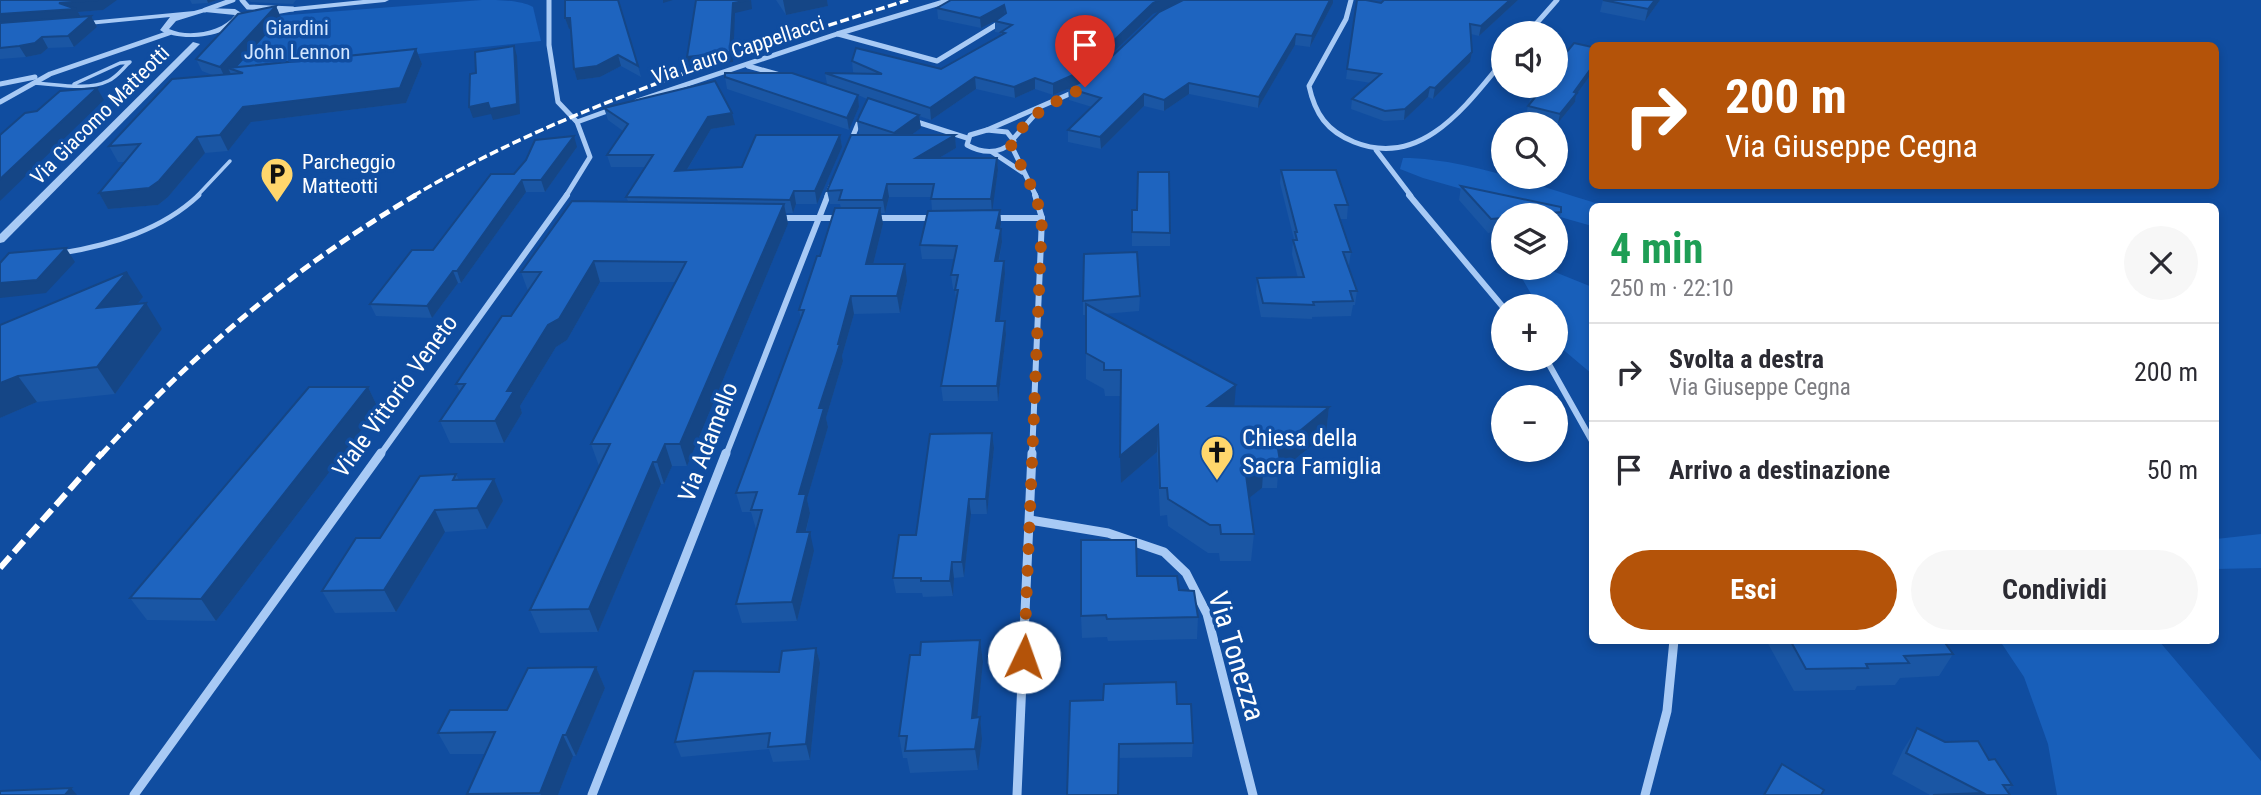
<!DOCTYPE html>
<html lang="it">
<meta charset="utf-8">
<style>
:root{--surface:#fff;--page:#f7f7f7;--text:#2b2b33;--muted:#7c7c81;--line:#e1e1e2;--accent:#b45309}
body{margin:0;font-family:"Roboto Condensed",sans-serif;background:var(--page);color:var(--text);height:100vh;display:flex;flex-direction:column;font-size:26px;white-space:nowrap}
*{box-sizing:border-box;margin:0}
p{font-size:23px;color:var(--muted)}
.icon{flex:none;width:38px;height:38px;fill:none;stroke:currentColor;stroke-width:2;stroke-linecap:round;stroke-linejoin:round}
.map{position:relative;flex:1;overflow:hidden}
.side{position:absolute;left:1589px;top:203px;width:630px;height:441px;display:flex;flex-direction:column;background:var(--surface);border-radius:10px;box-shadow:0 4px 10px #0003}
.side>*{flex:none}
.hud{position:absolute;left:1589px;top:42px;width:630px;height:147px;border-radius:10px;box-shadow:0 4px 10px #0003;background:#b45309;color:#fff;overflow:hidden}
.buttons{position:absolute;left:1491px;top:21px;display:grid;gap:14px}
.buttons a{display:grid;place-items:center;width:77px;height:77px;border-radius:50%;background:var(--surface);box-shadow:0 4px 10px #0003;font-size:35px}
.pin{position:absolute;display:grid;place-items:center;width:60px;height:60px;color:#fff;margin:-72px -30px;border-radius:50% 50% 50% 0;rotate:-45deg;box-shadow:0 0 7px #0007}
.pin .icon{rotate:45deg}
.me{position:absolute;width:77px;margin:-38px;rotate:3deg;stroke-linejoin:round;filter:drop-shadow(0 0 5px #0008)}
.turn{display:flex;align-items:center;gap:24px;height:147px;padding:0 21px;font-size:32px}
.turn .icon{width:91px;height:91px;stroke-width:2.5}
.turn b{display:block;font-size:49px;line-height:60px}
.round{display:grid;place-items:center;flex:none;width:74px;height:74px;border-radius:37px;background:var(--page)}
.overview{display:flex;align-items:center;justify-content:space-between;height:119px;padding:0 21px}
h1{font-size:42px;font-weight:700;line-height:52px;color:#1e9e55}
.cta{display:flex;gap:14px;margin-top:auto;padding:14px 21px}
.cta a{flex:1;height:80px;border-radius:42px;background:var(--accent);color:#fff;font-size:28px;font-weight:700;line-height:80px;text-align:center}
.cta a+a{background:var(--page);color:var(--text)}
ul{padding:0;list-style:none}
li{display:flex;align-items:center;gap:21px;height:98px;padding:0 21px;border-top:2px solid var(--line)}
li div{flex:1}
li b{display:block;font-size:26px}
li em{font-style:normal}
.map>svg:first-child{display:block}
.green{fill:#185fba}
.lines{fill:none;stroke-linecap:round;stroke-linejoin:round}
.service-far1{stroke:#a8caf5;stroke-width:3.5}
.service{stroke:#a8caf5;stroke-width:5}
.minor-far2{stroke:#a8caf5;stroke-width:5}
.minor-far1{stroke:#a8caf5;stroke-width:6}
.minor{stroke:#a8caf5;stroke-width:9}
.tertiary{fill:#a8caf5;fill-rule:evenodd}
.rail-far2{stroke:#fff;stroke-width:3.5;stroke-dasharray:9 3.5;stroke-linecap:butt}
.rail-far1{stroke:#fff;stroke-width:5;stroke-dasharray:11 5;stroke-linecap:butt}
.rail{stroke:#fff;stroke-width:6;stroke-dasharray:15 6;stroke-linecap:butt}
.wall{fill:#1a56a4;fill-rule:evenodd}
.shaded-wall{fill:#154686}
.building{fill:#1e64bf;stroke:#154686;stroke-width:2}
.route{stroke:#b45309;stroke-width:12;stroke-dasharray:0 21.6}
.labels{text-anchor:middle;stroke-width:7;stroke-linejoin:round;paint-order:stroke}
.far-park-label{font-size:21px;fill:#d1e5fe;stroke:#104da0}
.far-street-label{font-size:21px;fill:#fff;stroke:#104da0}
.far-poi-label{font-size:21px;fill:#fff;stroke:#104da0;text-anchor:start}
.street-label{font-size:24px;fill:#fff;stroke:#104da0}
.poi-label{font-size:24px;fill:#fff;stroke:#104da0;text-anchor:start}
.near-street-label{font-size:28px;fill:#fff;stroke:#104da0}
</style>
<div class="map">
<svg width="2261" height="795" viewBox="0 0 2261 795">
<rect width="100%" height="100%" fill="#104da0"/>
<g class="green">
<path d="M482 0C498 0 521 0 533 7L541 41 227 74 276 16Z"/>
<path d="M1403 158C1466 158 1544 188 1605 206H1592V226L1423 178 1400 169Z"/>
<polygon points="1516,268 1545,268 1592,287 1592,374 1560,347 1556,339 1556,306 1538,306"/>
<polygon points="2261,534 2261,568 2216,569 2216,539"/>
<polygon points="2000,641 2159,641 2261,761 2261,795 2057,795 2048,744 2024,677"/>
</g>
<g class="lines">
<g class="service-far1">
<path d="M34 83C56 84 88 91 108 81 117 77 123 68 130 62L120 63 74 84"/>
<polyline points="197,196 230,161"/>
</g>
<path class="service" d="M62 253C111 245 162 230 199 195"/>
<g class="minor-far2">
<polyline points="242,0 248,7 293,9"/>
<polyline points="549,0 549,45 558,102 577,122 590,157 566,196"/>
<path d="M1351 0 1346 19 1309 86C1315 114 1327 131 1354 142 1421 169 1465 107 1503 61"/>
<polyline points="205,10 233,0"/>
<polyline points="1528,33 1557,0"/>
<polyline points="838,34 937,61 1001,22"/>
<polyline points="748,66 780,75"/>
<polyline points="0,84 35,77"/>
<polyline points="637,101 837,34 950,0"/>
<polyline points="0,102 50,74 169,33"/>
<polyline points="914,121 967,138"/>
<polyline points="577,122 613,109"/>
<polyline points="987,130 1074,92"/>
<path d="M987 130 1007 132 1014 141C1000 154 983 154 967 145L970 135Z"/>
<polyline points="1014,138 1038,111"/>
<polyline points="850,143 860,119"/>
<polyline points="1011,145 1036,196"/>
<polyline points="1376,150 1411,196"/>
<polyline points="992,152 1022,172"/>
<polyline points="827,196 831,186"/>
</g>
<g class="minor-far1">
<polyline points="1409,195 1503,307"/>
<polyline points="781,218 839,218"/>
<polyline points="875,218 933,218"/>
<polyline points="991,218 1042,218"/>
<polyline points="1546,359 1592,441"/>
<polyline points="380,455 567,195"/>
<polyline points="726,455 828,195"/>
<polyline points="1032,455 1042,218 1035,195"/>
</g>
<g class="minor">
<polyline points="1030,520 1108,533 1164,552 1186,573 1207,614 1253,795"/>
<polyline points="134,795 381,453"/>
<polyline points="592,795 726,453"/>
<polyline points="1017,795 1032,453"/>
<polyline points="1645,795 1667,711 1674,640"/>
</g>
<g class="tertiary">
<polygon points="363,0 389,0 385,2 295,11 261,17 257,15 295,7"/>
<path d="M205 8 235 9 243 14C234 38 179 43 160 30L170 17 78 26 74 24 78 22 194 11ZM205 12 235 15C222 32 189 38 169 29L176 21Z"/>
<polygon points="193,42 200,44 4,242 0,243 0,234"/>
</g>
<path class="rail-far2" d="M413 196C567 105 739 54 908 0"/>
<path class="rail-far1" d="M101 455C196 351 295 266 416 195"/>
<polyline class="rail" points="0,568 102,453"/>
</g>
<g class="wall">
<polygon points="0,0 103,10 78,12 81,17 91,16 97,27 74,47 48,48 41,54 26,57 0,59"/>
<polygon points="190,0 217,0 208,3 192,4"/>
<polygon points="248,0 296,0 293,4 251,2"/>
<polygon points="776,0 827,0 828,6 786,15"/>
<path d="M951 0H1333V3L1310 47 1295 45 1258 108 1189 94 1164 111 1144 106 1101 149 1068 142V130L1092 107 1069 100 1068 89 1053 95 1035 89 1015 98 976 89 931 120 919 116 921 128 911 135H955L956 148 939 158H997L998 170 992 210H1000L1001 224 1000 229 1002 242 999 261 1005 274 999 321H1005L1006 335 998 401H943L941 386 956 301 955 289H953L951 275 954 259H922L920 245 932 211 931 197H889L885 213H881L883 224 873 264 907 281 900 313 854 314 842 356 843 361 826 418 828 427 807 499 810 513 806 532 814 551 797 621 742 623 736 604 757 529H756L751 512H742L736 493 801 319 799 310 820 256 841 208 840 204H830L827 191 862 135 859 134 857 121 867 99 858 95 859 107 849 130 727 89 725 77 827 84 825 73 857 74 853 72 852 61 941 69 1001 35V33L995 32V21L981 28 938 19 937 8ZM1172 5 1088 79 1083 82 1153 14Z"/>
<polygon points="1357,0 1381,3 1518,0 1479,36 1471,34 1472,52 1470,62 1433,99 1428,97 1404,120 1384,121 1351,109 1352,99 1371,83 1346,79"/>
<polygon points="1603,0 1660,0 1645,21 1600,12"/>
<polygon points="276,6 281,18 236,67 416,49 422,64 406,103 251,122 228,151 205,153 168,197 158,205 108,209 99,193 125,162 118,162 109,146 215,76 202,71 196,59"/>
<polygon points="565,18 638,66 641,77 621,66 600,77 577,80 574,69 571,29 569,29"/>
<polygon points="1592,47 1592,73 1576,95 1575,102 1558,123 1526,115 1528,106 1530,103 1529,103 1531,94"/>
<polygon points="604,108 735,125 711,129 687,170 742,167 840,135 842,147 817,204 796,204 793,213 786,213 788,224 687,466 672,466 664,484 661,484 598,632 540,633 530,610 599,466 591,444 675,282 600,282 567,340 556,347 520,406 522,413 504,443 450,443 440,421 460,392 456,384 511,316 528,291 521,272 628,201 626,197 645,167 611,167 607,155 623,131 608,120"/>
<polygon points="577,147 545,192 526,192 461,283 458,283 432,318 376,316 370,304 433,250 514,174"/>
<polygon points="1281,170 1348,205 1347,219 1339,219 1351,252 1349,265 1348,265 1357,291 1355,305 1353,305 1351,316 1312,317 1312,319 1261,317 1256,292 1257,278 1298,278 1292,254 1293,240 1294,239 1280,183"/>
<polygon points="1461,186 1561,212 1558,226 1556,226 1556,215 1503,215 1503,231 1488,233 1459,200"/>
<polygon points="2019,186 2028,186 2026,189"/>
<polygon points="1132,210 1170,233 1170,246 1132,246"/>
<polygon points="1140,296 1139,311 1104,314 1234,406 1329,407 1326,434 1278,473 1277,488 1262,488 1249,498 1254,534 1251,561 1220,561 1219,553 1208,553 1168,526 1167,515 1160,516 1157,452 1121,483 1121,396 1105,396 1104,389 1086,379 1086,315 1083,315 1083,301"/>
<polygon points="143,297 137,304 162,329 115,394 37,402 0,418 0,325"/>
<polygon points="368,387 378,408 216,621 147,620 130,598"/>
<polygon points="992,433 994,448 987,514 971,514 964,577 954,578 953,596 923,597 922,593 896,593 893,578"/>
<polygon points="456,474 459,480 503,501 487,529 445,532 396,612 335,613 322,591 380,538"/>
<polygon points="1137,576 1179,590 1198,617 1197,639 1108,641 1107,637 1082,638 1081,616"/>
<polygon points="980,640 983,662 977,717 980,717 982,739 978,770 910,773 907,758 903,758 899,736 920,655"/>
<polygon points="1766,640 1943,640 1953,654 1939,676 1900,678 1895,685 1857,686 1855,690 1794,691"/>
<polygon points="816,648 820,663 810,760 773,762 769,749 681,757 675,742 779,672"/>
<polygon points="596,667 605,688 576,756 573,756 558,795 467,795 467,794 485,754 450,754 438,733 507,710"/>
<polygon points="1070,701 1177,704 1193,743 1192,757 1120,758"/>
<polygon points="1917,728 1945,742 1989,760 2012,785 2007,791 2010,795 1930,795 1892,774 1903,750"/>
</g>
<g class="shaded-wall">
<polygon points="98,0 117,0 103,10 78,12 82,19 0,25 0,14 59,3"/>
<polygon points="207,0 217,0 208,3"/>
<polygon points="663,0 673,0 663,3"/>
<polygon points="751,0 752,9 735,13 733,62 690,67 687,57 733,3"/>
<polygon points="783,0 827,0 828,6 786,15"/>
<polygon points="1160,0 1184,0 1153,14 1082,83 1053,95 1053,84 1153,3"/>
<polygon points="1330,0 1333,0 1333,3 1310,47 1312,36"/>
<polygon points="1510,0 1518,0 1479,36 1481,26"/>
<polygon points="1655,0 1660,0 1645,21 1648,9"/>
<polygon points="1004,5 1005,16 981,28 980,18"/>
<polygon points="276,6 281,18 234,70 228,68 231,74 226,80 220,67"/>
<polygon points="91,16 97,27 74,47 68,36"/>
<polygon points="565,18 570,18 573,28 569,29"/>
<polygon points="1296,34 1295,45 1258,108 1259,97"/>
<polygon points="42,37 48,48 41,54 26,57 19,46"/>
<polygon points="514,46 517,56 520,114 493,120 491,114 473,118 469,107"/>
<polygon points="416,49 422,64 406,103 251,122 228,151 220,135 243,107"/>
<polygon points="1472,52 1470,62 1433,99 1435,88"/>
<polygon points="618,55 621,66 600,77 577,80 574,69"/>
<polygon points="1592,67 1592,73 1576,95 1575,102 1558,123 1560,114"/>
<polygon points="975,77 976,89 931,120 930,108"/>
<polygon points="1035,78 1035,89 1015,98 1014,87"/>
<polygon points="1189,83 1189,94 1164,111 1164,100"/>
<polygon points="1430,87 1428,97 1404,120 1405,109"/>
<polygon points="97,88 104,100 0,201 0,179"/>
<polygon points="1144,94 1144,106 1101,149 1100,137"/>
<polygon points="858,95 859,107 849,130 847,118"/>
<polygon points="732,113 735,125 711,129 679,183 675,171 708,117"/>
<polygon points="919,115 921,128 896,146 894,133"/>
<polygon points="840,135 842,147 817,204 815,191"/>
<polygon points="955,135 956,148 917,171 916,158"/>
<polygon points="574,136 577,147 545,192 541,180"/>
<polygon points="197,137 205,153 168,197 158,205 108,209 99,193"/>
<polygon points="997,158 998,170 992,213 991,199"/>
<polygon points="522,180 526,192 461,283 457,271"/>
<polygon points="887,184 889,197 885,213 883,200"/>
<polygon points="794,191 796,204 793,213 790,200"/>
<polygon points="784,204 788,224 687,466 680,444"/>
<polygon points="880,208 883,224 869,281 866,264"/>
<polygon points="1000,210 1001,224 997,242 996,228"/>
<polygon points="1001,229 1002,242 996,274 995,261"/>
<polygon points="66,248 75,262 46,293 0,298 0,283"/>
<polygon points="594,261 600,282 567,340 556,347 520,406 522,413 504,443 495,421 507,391 548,325"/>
<polygon points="1004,261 1005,274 998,335 996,321"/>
<polygon points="905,264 907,281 900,313 897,296"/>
<polygon points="453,271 458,283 432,318 427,306"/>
<polygon points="127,272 143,297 113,334 97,308"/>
<polygon points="851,296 854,314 842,356 843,361 826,418 828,427 807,499 810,513 801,551 797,532 799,494 819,408"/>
<polygon points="146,303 162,329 115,394 97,367"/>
<polygon points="1005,321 1006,335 998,401 997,386"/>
<polygon points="18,376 37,402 0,418 0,383"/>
<polygon points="1236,385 1234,411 1208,406"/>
<polygon points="368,387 378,408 216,621 201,599"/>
<polygon points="1329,407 1326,434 1278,473 1280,461 1278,449"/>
<polygon points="1158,425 1157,452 1121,483 1120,456"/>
<polygon points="992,433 994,448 987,514 986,499"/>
<polygon points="665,444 672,466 664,484 657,462"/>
<polygon points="1264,461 1262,488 1244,502 1246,475"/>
<polygon points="653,462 661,484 598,632 589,609"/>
<polygon points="494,479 503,501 487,529 477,508"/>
<polygon points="969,499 971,514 964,577 962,562"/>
<polygon points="435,510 445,532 396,612 384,590"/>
<polygon points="810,532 814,551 797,621 792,602"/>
<polygon points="952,562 954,578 953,596 950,581"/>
<polygon points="980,640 983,662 975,740 972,718"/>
<polygon points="816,648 820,663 810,760 806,744"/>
<polygon points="596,667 605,688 576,756 566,735"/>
<polygon points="980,717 982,739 978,770 975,749"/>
<polygon points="563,735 573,756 558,795 541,795 540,793"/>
<polygon points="71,788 77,795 65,795"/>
</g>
<g class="building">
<polygon points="0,0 98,0 59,3 76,9 0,14"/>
<polygon points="565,0 618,0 638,66 618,55 597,66 574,69 570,18 565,18"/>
<polygon points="696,0 749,0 733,3 730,52 687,57"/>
<polygon points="951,0 1160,0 1153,3 1082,71 1053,84 1035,78 1014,87 975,77 930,108 825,73 882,74 852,61 856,48 941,69 1005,33 1001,32 1012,25 995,21 1006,13 1004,5 980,18 937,8"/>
<polygon points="1183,0 1330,0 1312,36 1296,34 1259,97 1189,83 1164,100 1144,94 1100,137 1068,130 1101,98 1068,88 1088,79 1159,12"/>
<polygon points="1357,0 1366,0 1381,3 1384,0 1510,0 1481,26 1470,24 1472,52 1435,88 1430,87 1405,109 1385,111 1352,99 1381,74 1347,69"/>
<polygon points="1603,0 1655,0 1648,9"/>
<polygon points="276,6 220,67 196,59 238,14"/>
<polygon points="91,16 68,36 42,37 35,43 19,46 0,48 0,23"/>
<polygon points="1574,43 1592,47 1592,67 1574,92 1577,93 1560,114 1528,106 1537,95 1531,94 1538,86 1556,86 1556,65"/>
<polygon points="514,46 517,104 490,109 488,103 469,107 470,74 476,73 475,52"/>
<polygon points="416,49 400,88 243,107 220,135 197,137 159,181 149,188 99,193 140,144 109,146 172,79 243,73 228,68"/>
<polygon points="725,73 792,73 858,95 847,118 725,77"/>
<polygon points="715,81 732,113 708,117 675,171 742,167 756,135 840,135 815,191 794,191 790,200 626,197 653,155 607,155 628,124 604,108"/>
<polygon points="97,88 0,179 0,135 25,113 37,111 60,91"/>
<polygon points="868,98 919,115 894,133 857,121"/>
<polygon points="851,135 955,135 916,158 997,158 991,199 931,199 934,184 887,184 883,200 839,200 842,190 827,191"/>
<polygon points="574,136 541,180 522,180 457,271 453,271 427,306 370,304 412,250 433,250 491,174 514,174 526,160 535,140"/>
<polygon points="1281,170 1336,170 1348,205 1335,205 1351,252 1343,252 1357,291 1350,291 1353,301 1313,302 1314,305 1263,303 1257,278 1304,277 1293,240 1297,240 1295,232 1297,232"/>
<polygon points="1138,172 1169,172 1170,233 1132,232 1132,210 1137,210"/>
<polygon points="1461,186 1561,207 1561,212 1531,215 1503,215 1503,218 1491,219"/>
<polygon points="572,201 784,204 680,444 665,444 657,462 653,462 589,609 530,610 610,444 591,444 686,262 594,261 559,319 548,325 507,391 514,391 495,421 440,421 465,384 456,384 502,316 511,316 541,272 521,272"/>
<polygon points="835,208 880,208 866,264 905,264 897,296 851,296 838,344 840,344 819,408 824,408 799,494 806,494 797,532 810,532 792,602 736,604 762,510 751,510 757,492 736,493 804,310 799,310 817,256 820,256"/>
<polygon points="1000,210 996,228 1001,229 995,261 1004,261 996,321 1005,321 997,386 941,386 958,290 955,290 958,275 951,275 957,246 920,245 928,211"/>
<polygon points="66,248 37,280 0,283 0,263 9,253"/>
<polygon points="1137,252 1140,296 1083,301 1084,254"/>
<polygon points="127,272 97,308 146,303 97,367 18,376 0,383 0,325"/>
<polygon points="1086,304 1236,385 1208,406 1329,407 1278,449 1280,461 1264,461 1246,475 1254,534 1221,534 1220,525 1210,525 1168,499 1167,488 1160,488 1158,425 1120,456 1121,370 1104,370 1104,363 1086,353"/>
<polygon points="309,387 368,387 201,599 130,598"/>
<polygon points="992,433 986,499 969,499 962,562 952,562 950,581 921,581 921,578 893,578 899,535 916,535 930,434"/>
<polygon points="456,474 453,480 494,479 477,508 435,510 384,590 322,591 356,538 380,538 420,476"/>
<polygon points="1081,540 1136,540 1137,576 1177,576 1179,590 1194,591 1198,617 1107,619 1106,615 1081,616"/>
<polygon points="980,640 972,718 980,717 975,749 905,751 907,736 899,736 910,655 920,655 921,642"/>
<polygon points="1790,640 1943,640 1953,654 1904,656 1909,663 1866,664 1868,668 1806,669"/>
<polygon points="816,648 806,744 768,747 770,733 675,742 694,671 779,672 782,651"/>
<polygon points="596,667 566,735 563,735 540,793 467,794 495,732 438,733 450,710 507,710 528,668"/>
<polygon points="1176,682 1177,704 1191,704 1193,743 1119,744 1118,795 1067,795 1070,701 1103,700 1104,684"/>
<polygon points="1917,728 1945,742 1978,741 1989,760 1995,759 2012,785 2003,785 2010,795 1933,795 1983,793 1906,753"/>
<polygon points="1782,764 1824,790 1821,795 1764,795"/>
<polygon points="71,788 65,795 0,795 0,791"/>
</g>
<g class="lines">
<path class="route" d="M1024 657 1042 218 1035 194 1011 145C1026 114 1056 101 1085 87"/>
</g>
<defs>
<symbol id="parking-pin" viewBox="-11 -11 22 30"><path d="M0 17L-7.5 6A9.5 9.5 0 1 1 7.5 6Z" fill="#ffd66c" stroke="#104da0"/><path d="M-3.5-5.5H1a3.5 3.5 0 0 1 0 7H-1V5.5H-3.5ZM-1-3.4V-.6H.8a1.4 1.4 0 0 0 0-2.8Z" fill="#111"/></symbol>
<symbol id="church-pin" viewBox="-11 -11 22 30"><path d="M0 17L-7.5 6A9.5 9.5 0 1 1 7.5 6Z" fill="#ffd66c" stroke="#104da0"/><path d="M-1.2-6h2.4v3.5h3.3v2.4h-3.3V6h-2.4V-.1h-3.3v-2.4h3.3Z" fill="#111"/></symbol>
</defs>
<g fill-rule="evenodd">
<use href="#parking-pin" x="258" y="155" width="38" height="52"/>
<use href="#church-pin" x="1198" y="433" width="38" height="52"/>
</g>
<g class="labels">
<g class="far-park-label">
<text x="297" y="35">Giardini<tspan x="297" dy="24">John Lennon</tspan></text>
</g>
<g class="far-street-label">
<text transform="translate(738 50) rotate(-18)" y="7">Via Lauro Cappellacci</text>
<text transform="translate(100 115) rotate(-45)" y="7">Via Giacomo Matteotti</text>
</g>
<g class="far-poi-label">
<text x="302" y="169">Parcheggio<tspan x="302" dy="24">Matteotti</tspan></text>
</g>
<g class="street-label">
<text transform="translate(395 396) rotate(-54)" y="8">Viale Vittorio Veneto</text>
<text transform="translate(708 442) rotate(-69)" y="8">Via Adamello</text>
</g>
<g class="poi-label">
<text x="1242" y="446">Chiesa della<tspan x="1242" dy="28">Sacra Famiglia</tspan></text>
</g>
<g class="near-street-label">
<text transform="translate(1237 656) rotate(73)" y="10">Via Tonezza</text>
</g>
</g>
</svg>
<div class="buttons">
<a><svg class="icon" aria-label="sound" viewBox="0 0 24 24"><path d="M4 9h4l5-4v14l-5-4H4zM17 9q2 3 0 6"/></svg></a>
<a><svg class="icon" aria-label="search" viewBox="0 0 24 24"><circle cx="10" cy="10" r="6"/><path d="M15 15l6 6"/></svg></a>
<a><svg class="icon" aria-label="layers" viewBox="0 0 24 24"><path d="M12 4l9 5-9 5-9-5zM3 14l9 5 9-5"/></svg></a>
<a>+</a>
<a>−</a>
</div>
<div class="pin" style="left:1085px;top:87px;background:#d93025"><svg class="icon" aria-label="arrive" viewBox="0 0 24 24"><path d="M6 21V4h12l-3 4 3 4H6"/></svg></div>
<svg class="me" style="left:1024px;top:657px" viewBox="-20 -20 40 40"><circle r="19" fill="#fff"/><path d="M0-13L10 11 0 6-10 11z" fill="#b45309"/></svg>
<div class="hud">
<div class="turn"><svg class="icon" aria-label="right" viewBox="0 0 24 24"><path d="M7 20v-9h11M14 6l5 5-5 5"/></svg><div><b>200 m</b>Via Giuseppe Cegna</div></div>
</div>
<section class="side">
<div class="overview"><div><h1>4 min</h1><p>250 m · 22:10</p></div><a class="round"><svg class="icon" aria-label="close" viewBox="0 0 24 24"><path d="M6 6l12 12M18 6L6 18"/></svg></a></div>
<ul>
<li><svg class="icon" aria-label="right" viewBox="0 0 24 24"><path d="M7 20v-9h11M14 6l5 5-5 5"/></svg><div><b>Svolta a destra</b><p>Via Giuseppe Cegna</p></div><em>200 m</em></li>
<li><svg class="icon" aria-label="arrive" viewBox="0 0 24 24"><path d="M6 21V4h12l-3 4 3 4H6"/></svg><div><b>Arrivo a destinazione</b></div><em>50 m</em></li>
</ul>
<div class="cta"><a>Esci</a><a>Condividi</a></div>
</section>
</div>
